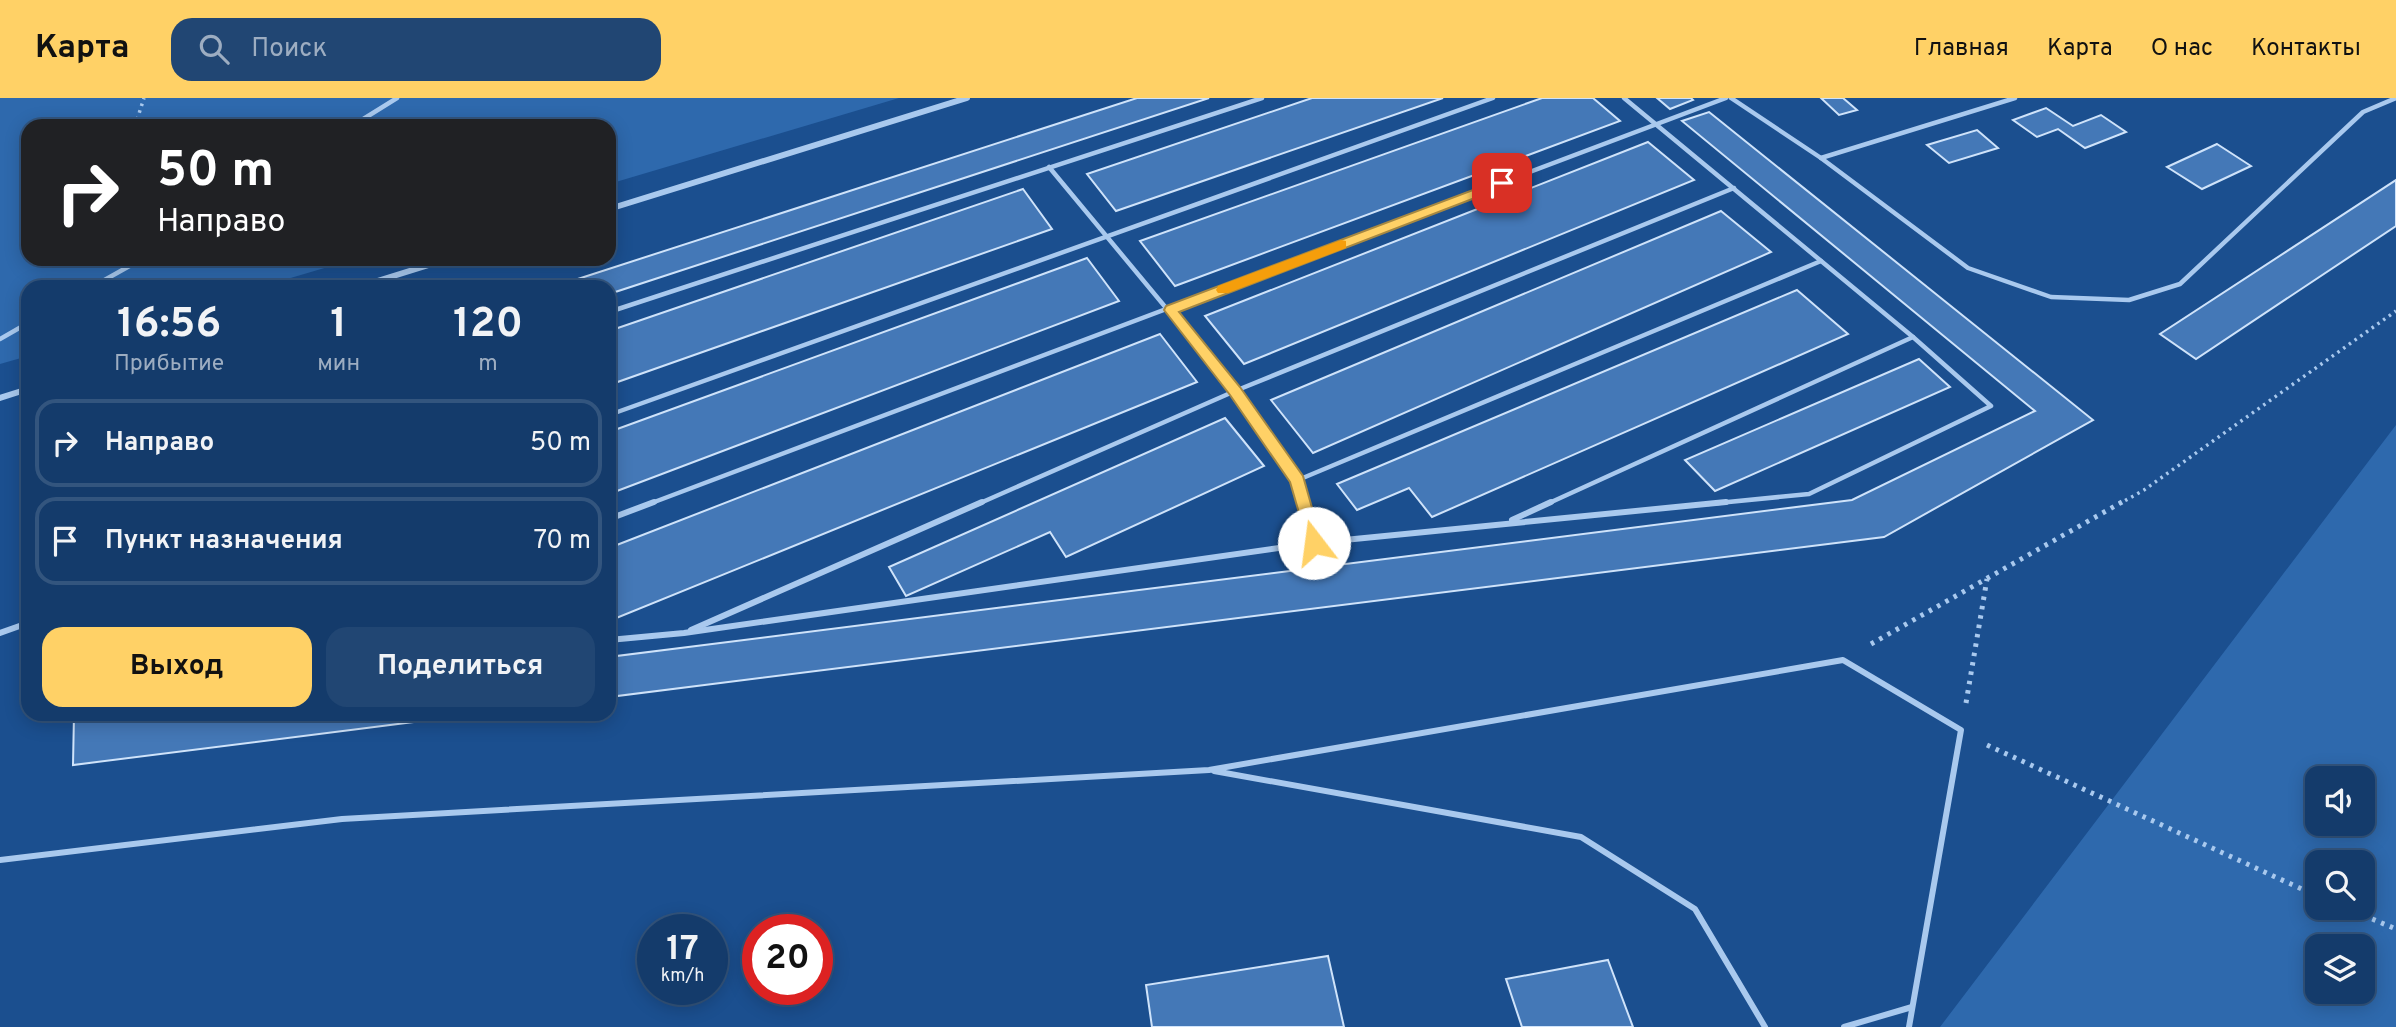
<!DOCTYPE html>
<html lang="ru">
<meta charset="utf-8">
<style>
:root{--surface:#143b6b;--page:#214673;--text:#f1f3f6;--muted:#9dadc1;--line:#33557e;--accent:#ffd166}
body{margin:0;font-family:Overpass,sans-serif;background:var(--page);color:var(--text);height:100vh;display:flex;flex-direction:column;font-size:26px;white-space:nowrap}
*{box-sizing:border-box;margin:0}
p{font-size:23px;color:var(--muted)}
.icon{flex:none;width:38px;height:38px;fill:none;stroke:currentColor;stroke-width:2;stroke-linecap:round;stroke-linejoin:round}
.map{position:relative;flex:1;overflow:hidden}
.panel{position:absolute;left:21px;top:182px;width:595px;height:441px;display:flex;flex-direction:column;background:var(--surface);border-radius:21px;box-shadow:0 4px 18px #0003,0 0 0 2px var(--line)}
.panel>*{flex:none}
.top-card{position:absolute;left:21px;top:21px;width:595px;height:147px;border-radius:21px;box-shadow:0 4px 18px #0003,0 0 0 2px var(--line);background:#202124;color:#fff;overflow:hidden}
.buttons{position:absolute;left:2305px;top:668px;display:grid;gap:14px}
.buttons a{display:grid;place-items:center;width:70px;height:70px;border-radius:14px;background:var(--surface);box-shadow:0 4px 18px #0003,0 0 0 2px var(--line);font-size:35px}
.speed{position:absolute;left:637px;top:816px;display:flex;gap:14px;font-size:35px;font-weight:700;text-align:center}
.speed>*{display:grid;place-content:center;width:91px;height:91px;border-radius:50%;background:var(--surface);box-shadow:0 4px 18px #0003,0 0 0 2px var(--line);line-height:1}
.speed small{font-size:18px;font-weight:400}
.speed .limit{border:10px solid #d22;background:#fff;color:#111}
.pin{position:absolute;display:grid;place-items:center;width:60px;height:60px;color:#fff;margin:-30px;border-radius:14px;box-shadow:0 4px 10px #0006}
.me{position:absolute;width:77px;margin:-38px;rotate:345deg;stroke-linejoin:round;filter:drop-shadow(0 0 5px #0008)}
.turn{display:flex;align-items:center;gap:24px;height:147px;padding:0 21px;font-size:32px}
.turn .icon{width:91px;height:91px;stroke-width:2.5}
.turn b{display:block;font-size:49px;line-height:60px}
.eta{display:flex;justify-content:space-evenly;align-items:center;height:119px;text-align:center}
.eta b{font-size:42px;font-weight:700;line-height:49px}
.button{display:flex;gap:14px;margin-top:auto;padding:14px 21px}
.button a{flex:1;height:80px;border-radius:21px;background:var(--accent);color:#111;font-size:28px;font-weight:700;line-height:80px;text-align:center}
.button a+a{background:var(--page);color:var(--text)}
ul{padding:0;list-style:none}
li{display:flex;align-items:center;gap:21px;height:88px;margin:0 14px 10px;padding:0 7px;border:4px solid var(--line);border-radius:21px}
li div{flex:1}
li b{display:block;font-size:26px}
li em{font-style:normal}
header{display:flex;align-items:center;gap:42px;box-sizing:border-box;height:98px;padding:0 35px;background:var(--accent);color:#111}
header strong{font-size:33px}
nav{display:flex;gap:38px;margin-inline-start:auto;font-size:24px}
.search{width:490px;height:63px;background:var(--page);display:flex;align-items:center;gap:18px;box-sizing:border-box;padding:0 24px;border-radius:21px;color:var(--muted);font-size:26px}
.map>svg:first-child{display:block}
.green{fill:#2e69ad;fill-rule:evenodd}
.building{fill:#4478b7;stroke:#cfe3fa;stroke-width:2}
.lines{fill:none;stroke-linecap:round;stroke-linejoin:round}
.path-far1{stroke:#a9c9ee;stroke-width:3.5;stroke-dasharray:2.5 4.5;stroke-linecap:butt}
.path{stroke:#a9c9ee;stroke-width:5;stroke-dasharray:3.5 6;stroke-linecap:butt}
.lane-far1{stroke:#a9c9ee;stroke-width:4.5}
.lane{stroke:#a9c9ee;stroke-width:6}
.street{stroke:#a9c9ee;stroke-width:6}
.route{fill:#ffd166;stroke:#a68842;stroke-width:2}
.slow{fill:#f59e0b}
</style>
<header>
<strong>Карта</strong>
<div class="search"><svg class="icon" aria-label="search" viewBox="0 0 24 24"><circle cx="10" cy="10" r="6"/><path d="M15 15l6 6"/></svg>Поиск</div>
<nav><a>Главная</a><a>Карта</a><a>О нас</a><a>Контакты</a></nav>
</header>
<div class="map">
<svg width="2396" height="929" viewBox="0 0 2396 929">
<rect width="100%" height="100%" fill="#1b4f8f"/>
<g class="green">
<polygon points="0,0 899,0 609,86 609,28 28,28 28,161 355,161 260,189 28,189 28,258 0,266"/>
<path d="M2396 327V929H1940ZM2317 681H2362V726H2317ZM2317 765H2362V810H2317ZM2317 849H2362V894H2317Z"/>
</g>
<g class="building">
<polygon points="1137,0 1209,0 609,196 609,189 553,189"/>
<polygon points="1312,0 1443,0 1116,113 1087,76"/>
<polygon points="1542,0 1593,0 1620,23 1175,188 1140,143"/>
<polygon points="1657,0 1691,0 1693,2 1670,11"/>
<polygon points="1821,0 1843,0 1857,12 1839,17"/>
<polygon points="2046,10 2073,28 2101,17 2126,34 2085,50 2058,31 2037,39 2013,22"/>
<polygon points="1709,14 2093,322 1884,439 609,599 609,559 1852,402 2035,313 1682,23"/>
<polygon points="1977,32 1998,50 1949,65 1927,47"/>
<polygon points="1648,44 1694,82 1244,266 1205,218"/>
<polygon points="2217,46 2251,68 2202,91 2167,69"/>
<polygon points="2396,82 2396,128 2196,261 2160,236"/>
<polygon points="1023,91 1052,131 609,287 609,233"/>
<polygon points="1721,113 1771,154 1313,355 1271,302"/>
<polygon points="1087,160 1119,203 609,396 609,334"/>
<polygon points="1797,192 1848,236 1432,419 1409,390 1357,412 1337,386"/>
<polygon points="1160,236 1197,284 609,523 609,450"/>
<polygon points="1919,261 1950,289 1715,393 1685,362"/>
<polygon points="1225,320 1264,368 1066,459 1050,434 906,498 889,469"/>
<polygon points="74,616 124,616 124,620 155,616 477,616 73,667"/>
<polygon points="1328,858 1344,929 1152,929 1146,887"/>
<polygon points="1608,862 1633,929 1522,929 1506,881"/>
</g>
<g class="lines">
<g class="path-far1">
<polyline points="135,28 144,0"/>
<polyline points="2119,406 2144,392 2396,213"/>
</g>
<g class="path">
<polyline points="1871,546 2122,404"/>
<polyline points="1966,605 1987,481"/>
<polyline points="1987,647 2317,798"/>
<polyline points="2346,810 2396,831"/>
</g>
<g class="lane-far1">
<polyline points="1624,0 1913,239 1991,308 1809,396 1708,406"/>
<polyline points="1731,0 1821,60 1968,170 2051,199 2129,202 2180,186 2363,14 2396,0"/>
<polyline points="352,28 397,0"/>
<polyline points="1821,60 2015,0"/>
<polyline points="1049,69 1235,293 1298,382 1304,406"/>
<polyline points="92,189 142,161"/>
<polyline points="609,214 1262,0"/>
<polyline points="0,241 28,225"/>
<polyline points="609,317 1493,0"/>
<polyline points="1298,382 1821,163"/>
<polyline points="649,406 1726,0"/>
<polyline points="978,406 1235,293 1734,90"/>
<polyline points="1547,406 1913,239"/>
</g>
<g class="lane">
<polyline points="1304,404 1314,445"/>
<polyline points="609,421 654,404"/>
<polyline points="1512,422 1551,404"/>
<polyline points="691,532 982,404"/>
<polyline points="0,535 28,525"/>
<polyline points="609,542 684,535 1314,445 1726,404"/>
<polyline points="1214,673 1581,739 1695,811 1765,929"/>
<polyline points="0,762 342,721 1209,672 1843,562 1961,632 1909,929"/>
<polyline points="1844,929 1912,909"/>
</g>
<g class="street">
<polyline points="609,111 967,0"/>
<polyline points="358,189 448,161"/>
<polyline points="0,300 28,291"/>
</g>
</g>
<polygon class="route" points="1502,81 1506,82 1506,88 1179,214 1240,289 1303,378 1322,445 1320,449 1309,449 1290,384 1230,297 1164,212 1166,208"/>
<polygon class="slow" points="1341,142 1346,143 1346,150 1228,195 1218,195 1216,192 1218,188"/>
</svg>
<div class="buttons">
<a><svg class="icon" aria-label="sound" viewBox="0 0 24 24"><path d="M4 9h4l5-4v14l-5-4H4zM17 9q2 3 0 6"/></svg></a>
<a><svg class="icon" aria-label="search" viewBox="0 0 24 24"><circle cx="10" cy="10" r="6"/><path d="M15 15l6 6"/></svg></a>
<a><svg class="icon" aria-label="layers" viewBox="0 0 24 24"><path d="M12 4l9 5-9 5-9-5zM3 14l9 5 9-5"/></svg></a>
</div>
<div class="speed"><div>17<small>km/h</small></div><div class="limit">20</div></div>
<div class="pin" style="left:1502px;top:85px;background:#d93025"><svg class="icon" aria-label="arrive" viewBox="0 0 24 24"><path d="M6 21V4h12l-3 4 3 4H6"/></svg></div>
<svg class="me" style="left:1314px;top:445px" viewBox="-20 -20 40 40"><circle r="19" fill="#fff"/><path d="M0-13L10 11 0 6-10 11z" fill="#ffd166"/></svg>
<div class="top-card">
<div class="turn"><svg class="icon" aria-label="right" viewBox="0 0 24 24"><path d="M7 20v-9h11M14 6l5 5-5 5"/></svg><div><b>50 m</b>Направо</div></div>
</div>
<section class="panel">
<div class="eta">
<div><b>16:56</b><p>Прибытие</p></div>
<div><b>1</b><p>мин</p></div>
<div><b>120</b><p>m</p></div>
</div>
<ul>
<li><svg class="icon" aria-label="right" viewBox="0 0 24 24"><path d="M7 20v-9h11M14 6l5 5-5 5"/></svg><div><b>Направо</b></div><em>50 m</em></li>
<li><svg class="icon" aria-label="arrive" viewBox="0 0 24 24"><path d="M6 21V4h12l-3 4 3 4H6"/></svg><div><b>Пункт назначения</b></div><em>70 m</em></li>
</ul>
<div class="button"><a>Выход</a><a>Поделиться</a></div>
</section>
</div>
